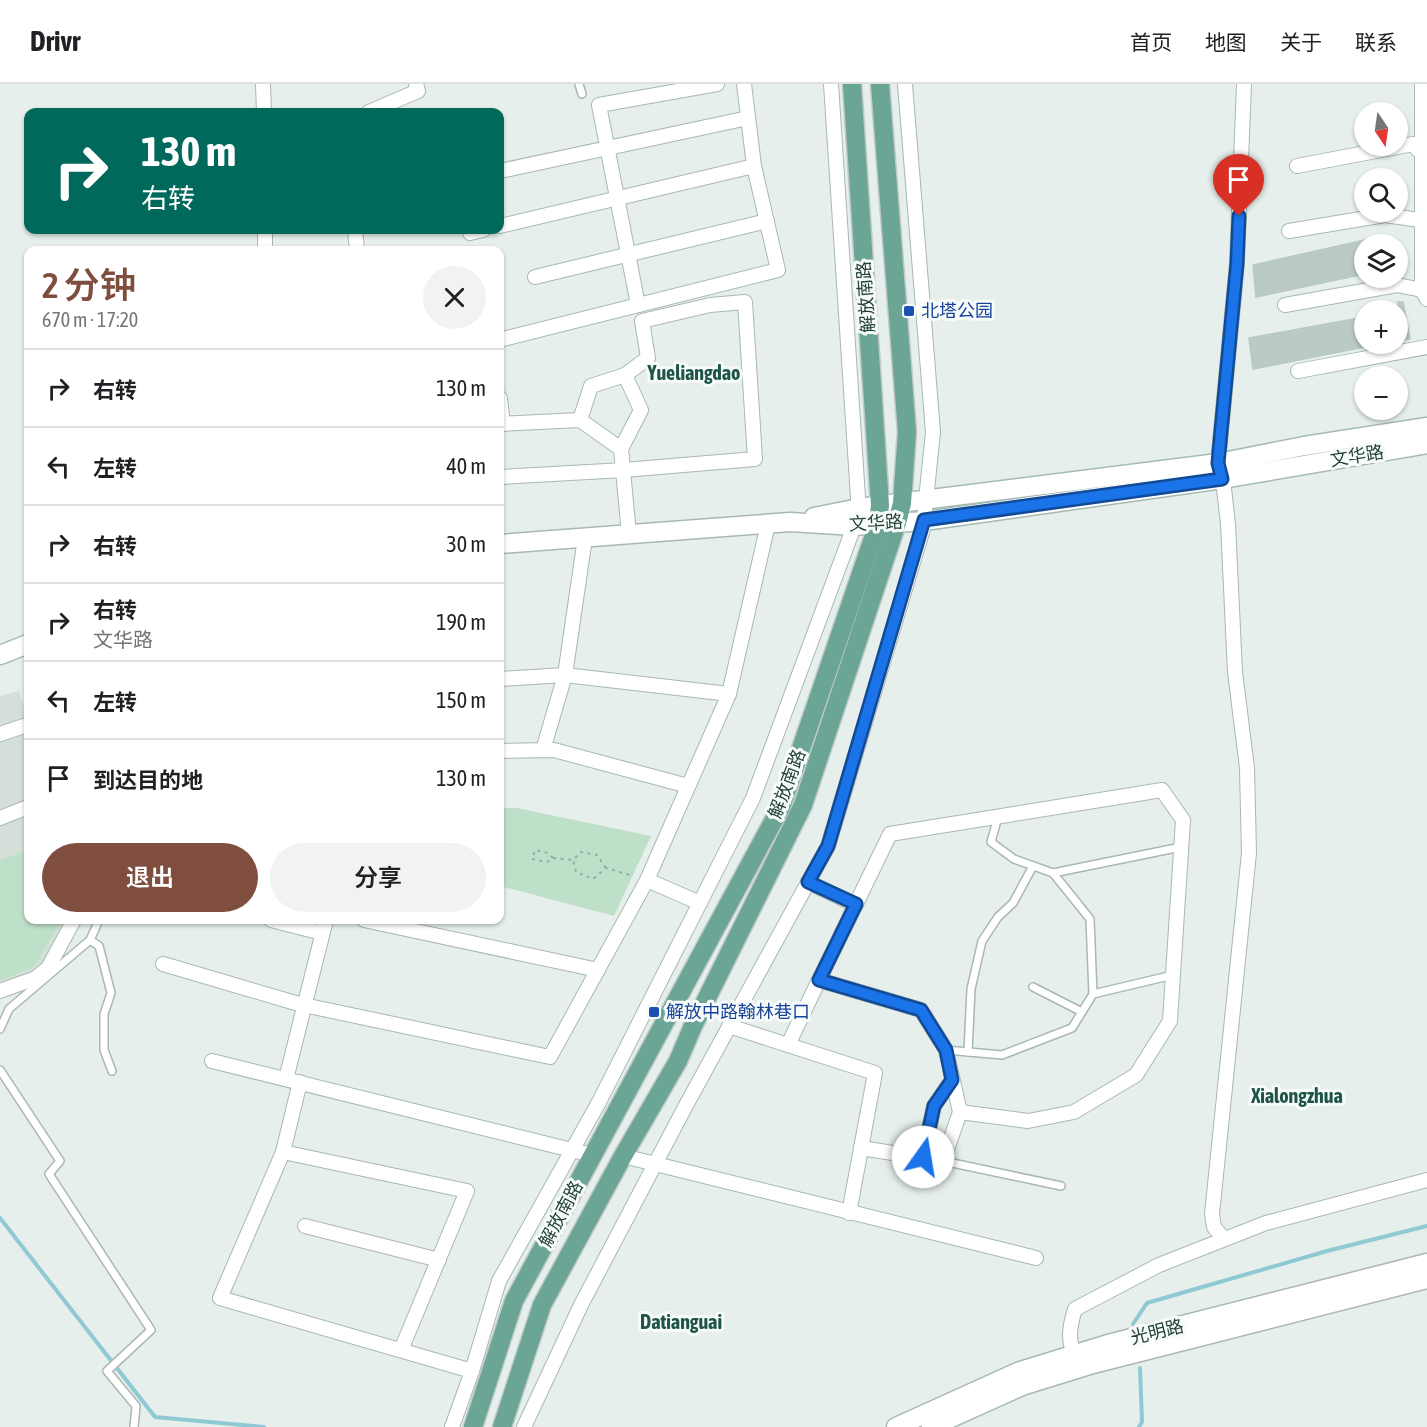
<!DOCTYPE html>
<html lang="zh">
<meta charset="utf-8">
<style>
:root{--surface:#fff;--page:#f2f2f2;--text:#202124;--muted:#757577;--line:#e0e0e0;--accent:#7f4e3f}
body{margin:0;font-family:"Asap Condensed","Noto Sans SC",sans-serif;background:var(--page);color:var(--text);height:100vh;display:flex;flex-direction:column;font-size:22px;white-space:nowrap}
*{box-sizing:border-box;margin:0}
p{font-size:20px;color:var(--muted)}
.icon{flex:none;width:33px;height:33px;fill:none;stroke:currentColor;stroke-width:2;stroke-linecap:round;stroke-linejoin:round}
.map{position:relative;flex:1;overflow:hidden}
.side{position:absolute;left:24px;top:162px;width:480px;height:678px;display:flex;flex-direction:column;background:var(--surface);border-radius:12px;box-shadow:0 2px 4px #0004}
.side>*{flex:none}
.hud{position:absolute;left:24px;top:24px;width:480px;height:126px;border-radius:12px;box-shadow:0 2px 4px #0004;background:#00695c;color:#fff;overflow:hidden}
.needle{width:39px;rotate:167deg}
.buttons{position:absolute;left:1354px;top:18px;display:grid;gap:12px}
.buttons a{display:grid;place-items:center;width:54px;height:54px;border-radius:50%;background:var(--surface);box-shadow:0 2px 4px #0004;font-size:30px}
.pin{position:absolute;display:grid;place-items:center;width:51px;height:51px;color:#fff;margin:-62px -26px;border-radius:50% 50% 50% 0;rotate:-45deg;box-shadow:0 0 6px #0007}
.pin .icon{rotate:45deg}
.me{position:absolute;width:66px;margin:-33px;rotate:13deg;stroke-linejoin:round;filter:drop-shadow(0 0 4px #0008)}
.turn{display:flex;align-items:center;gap:21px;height:126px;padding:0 18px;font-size:27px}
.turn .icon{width:78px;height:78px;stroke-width:2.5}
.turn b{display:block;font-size:42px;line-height:51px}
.round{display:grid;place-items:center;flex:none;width:63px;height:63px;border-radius:32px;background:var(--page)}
.summary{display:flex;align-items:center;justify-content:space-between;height:102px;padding:0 18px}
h1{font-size:36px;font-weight:600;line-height:45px;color:var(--accent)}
.button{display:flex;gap:12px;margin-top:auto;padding:12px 18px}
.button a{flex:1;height:69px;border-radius:36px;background:var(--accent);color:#fff;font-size:24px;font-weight:600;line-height:69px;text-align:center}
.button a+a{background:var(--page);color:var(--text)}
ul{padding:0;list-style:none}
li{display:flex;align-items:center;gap:18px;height:78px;padding:0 18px;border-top:2px solid var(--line)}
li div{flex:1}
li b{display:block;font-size:22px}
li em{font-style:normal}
header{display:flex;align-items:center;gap:36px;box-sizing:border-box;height:84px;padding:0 30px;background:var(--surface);border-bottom:2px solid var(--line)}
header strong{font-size:28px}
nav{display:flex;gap:33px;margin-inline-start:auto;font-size:21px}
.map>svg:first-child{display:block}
.built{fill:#d4dfda}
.green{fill:#bfe0c8}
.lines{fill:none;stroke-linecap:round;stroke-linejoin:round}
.stream{stroke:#8ec9d4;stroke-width:4}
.building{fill:#bbcac4;stroke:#b8c9c2;stroke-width:1.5}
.service-casing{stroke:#a8b8b2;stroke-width:10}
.minor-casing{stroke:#a8b8b2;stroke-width:16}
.tertiary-casing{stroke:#a8b8b2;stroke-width:21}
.secondary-casing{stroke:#a4bbb3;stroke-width:21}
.primary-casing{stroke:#c2cac8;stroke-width:21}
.path{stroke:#86b3a5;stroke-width:2;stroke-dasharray:3 4.5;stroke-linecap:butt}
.service{stroke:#fff;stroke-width:7}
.minor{stroke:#fff;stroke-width:14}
.tertiary{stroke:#fff;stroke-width:18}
.secondary{stroke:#fff;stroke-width:18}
.primary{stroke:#6aa596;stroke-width:18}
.route-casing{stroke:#114b97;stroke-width:15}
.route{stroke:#1a73e8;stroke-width:10}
.transit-dot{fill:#1a4fb4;stroke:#f7fbf9;stroke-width:2}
.labels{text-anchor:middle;stroke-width:6;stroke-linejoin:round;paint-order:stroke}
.street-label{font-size:18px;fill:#24423a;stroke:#f7fbf9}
.transit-label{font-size:18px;fill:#164399;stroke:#f7fbf9;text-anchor:start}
.neighbourhood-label{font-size:20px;font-weight:bold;fill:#1f5548;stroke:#f7fbf9}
</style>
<header>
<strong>Drivr</strong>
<nav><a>首页</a><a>地图</a><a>关于</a><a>联系</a></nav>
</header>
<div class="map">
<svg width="1427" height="1343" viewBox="0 0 1427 1343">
<rect width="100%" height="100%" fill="#e6efeb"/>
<polygon class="built" points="19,607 28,637 28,836 69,836 36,889 0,901 0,612"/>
<g class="green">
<polygon points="500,724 517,724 651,752 614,832 500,802"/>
<polygon points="28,766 28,836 62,836 33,884 0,896 0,776"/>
</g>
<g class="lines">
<g class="stream">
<polyline points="0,1134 155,1333 264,1343"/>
<polyline points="1133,1240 1147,1219 1327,1167 1427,1142"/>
<polyline points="1139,1343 1142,1338 1140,1284"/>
</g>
</g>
<g class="building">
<polygon points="1365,156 1365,190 1256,213 1253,181"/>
<polygon points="1398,218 1403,218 1410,255 1398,257"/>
<polygon points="1365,233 1365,263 1253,285 1249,254"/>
</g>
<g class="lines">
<defs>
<g id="service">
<polyline points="579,0 582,10"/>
<polyline points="1053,789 1181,763"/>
<polyline points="90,856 99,862 111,909 104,930 104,966 112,987"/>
<polyline points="1033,903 1082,928"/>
<polyline points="1093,910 1173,891"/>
<polyline points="0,945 9,925 90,856 99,836"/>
<polyline points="946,966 1002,971 1072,944 1093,910 1090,835 1053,789 1014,775 991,758 998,733"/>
<polyline points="968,968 971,905 982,857 998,833 1013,819 1033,782"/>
<polyline points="0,986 60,1077 49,1090 151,1246 107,1287 136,1322 134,1343"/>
<polyline points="943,1077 1061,1102"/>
</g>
<g id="minor">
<polyline points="263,0 264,28"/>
<polyline points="1422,0 1422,206 1427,215"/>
<polyline points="369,28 418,7 416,0"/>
<polyline points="1297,82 1413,60 1421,69 1425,70"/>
<polyline points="500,87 748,34"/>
<polyline points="500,142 754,82"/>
<polyline points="265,146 265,166"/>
<polyline points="355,146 357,166"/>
<polyline points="1289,147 1385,131 1427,137"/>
<polyline points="470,149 483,146"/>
<polyline points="535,193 767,137"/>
<polyline points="638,221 599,21 717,0"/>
<polyline points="1285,221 1397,201 1427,207"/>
<polyline points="503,255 778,186 754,82 744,0"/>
<polyline points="1298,287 1427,263"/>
<polyline points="500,314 503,340"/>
<polyline points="580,336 591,302 625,291"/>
<polyline points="500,340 580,336 621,365"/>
<polyline points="500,393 624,386 755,375 745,218 710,221 642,237 648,274 625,291 641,326 621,365 629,450"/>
<polyline points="500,595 565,591 729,610"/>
<polyline points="0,650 24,642 28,644"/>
<polyline points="543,666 565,591 585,454"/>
<polyline points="500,667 554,666 688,702"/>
<polyline points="0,734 28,723"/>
<polyline points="647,796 700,819"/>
<polyline points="808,798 856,821"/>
<polyline points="271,836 322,849"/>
<polyline points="364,836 598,886"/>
<polyline points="163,880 299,920 550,973 647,796 729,610 768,440"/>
<polyline points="819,896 890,750 1162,706 1183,736 1170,937 1136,991 1074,1028 1028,1037 960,1028"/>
<polyline points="0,907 36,894 48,884 74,836"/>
<polyline points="729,942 875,989 849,1129"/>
<polyline points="788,961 819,896 921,926 946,966 960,1028 943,1077 861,1064"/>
<polyline points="212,977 592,1071"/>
<polyline points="286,995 326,836"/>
<polyline points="300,998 283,1068 220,1214 472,1287"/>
<polyline points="283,1068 467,1107 401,1266"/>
<polyline points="623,1072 1036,1174"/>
<polyline points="923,1073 934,1022 952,996"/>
<polyline points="305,1142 439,1176"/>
<polyline points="1224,1155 1214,1143 1212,1130 1249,769 1247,684 1235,588 1228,440 1223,395 1218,379 1237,179 1244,0"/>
<path d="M1077 1277C1067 1258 1069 1244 1075 1225L1159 1181 1266 1139 1427 1096"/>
<polyline points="452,1343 472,1287 499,1197 599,1018 753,714 859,429 831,0"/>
<polyline points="524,1343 581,1221 684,1025 828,762 923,445 933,348 905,0"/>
</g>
<g id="tertiary">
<polyline points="814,433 859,424"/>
<polyline points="500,460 790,438 854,442"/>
<polyline points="0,571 28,560"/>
<polyline points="896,1343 1020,1287 1108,1260 1427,1179"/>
<polyline points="931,1343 1022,1302 1093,1280 1427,1195"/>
</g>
<g id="secondary">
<polyline points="859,424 1218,379 1304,362 1427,343"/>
<polyline points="854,442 924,437 1223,395 1427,360"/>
</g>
<g id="primary">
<polyline points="473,1343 514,1217 781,723 878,440 880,421 852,0"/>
<polyline points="502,1343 542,1221 623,1072 678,977 693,942 803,721 897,439 902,419 907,348 880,0"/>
</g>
</defs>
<use href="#service" class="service-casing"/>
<use href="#minor" class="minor-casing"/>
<use href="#tertiary" class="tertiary-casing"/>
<use href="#secondary" class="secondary-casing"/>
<use href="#primary" class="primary-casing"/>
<g class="path">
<polyline points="553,774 548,769 535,766 532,775 547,778 553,774 573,776"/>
<polyline points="606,784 597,771 581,768 573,776 576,788 593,795 606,784 633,792"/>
</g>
<use href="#service" class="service"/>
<use href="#minor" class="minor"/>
<use href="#tertiary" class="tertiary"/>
<use href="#secondary" class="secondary"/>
<use href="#primary" class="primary"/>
</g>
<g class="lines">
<defs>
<polyline id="route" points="923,1073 934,1022 952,996 946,966 921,926 819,896 856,820 808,798 828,762 924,436 1222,395 1218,379 1237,179 1239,132"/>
</defs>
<use href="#route" class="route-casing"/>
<use href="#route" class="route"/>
</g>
<g class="transit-dot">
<rect x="903" y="221" width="12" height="12" rx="3"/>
<rect x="648" y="922" width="12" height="12" rx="3"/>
</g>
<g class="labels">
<g class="street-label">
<text transform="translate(866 213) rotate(-94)" y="6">解放南路</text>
<text transform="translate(1357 372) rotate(-9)" y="6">文华路</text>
<text transform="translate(876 439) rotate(-3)" y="6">文华路</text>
<text transform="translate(787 700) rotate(-69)" y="6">解放南路</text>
<text transform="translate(561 1130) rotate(-62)" y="6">解放南路</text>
<text transform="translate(1157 1248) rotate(-14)" y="6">光明路</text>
</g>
<g class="transit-label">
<text x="921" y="233">北塔公园</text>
<text x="666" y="934">解放中路翰林巷口</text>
</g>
<g class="neighbourhood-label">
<text x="694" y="296">Yueliangdao</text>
<text x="1297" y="1019">Xialongzhua</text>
<text x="681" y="1245">Datianguai</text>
</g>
</g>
</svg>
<div class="buttons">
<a><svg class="needle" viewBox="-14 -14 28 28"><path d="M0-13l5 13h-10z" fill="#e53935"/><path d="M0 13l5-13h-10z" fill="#757577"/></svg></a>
<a><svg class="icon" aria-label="search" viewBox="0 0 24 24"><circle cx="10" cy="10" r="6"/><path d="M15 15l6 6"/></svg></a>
<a><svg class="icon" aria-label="layers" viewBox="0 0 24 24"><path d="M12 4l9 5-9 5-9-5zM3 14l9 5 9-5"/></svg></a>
<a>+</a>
<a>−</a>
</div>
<div class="pin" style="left:1239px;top:132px;background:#d93025"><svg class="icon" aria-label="arrive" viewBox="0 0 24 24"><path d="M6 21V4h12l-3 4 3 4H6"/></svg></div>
<svg class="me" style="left:923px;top:1073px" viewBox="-20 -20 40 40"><circle r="19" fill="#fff"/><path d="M0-13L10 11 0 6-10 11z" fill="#1a73e8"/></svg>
<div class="hud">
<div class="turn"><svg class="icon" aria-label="right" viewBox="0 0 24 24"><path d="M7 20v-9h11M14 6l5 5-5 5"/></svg><div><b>130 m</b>右转</div></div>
</div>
<section class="side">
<div class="summary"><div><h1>2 分钟</h1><p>670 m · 17:20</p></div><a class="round"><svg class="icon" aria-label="close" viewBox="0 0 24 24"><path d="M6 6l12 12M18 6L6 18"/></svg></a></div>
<ul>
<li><svg class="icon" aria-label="right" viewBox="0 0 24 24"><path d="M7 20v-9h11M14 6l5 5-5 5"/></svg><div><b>右转</b></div><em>130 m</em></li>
<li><svg class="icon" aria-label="left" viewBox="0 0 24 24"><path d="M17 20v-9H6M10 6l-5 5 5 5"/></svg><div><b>左转</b></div><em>40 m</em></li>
<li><svg class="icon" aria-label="right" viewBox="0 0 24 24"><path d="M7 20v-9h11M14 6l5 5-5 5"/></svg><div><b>右转</b></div><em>30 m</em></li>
<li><svg class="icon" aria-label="right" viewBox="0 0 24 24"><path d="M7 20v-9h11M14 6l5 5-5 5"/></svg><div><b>右转</b><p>文华路</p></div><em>190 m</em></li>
<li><svg class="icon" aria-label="left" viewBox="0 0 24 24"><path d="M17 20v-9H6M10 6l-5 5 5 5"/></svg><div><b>左转</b></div><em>150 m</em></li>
<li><svg class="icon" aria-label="arrive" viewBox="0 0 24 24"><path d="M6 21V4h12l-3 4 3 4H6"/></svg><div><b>到达目的地</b></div><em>130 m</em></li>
</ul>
<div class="button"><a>退出</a><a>分享</a></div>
</section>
</div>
